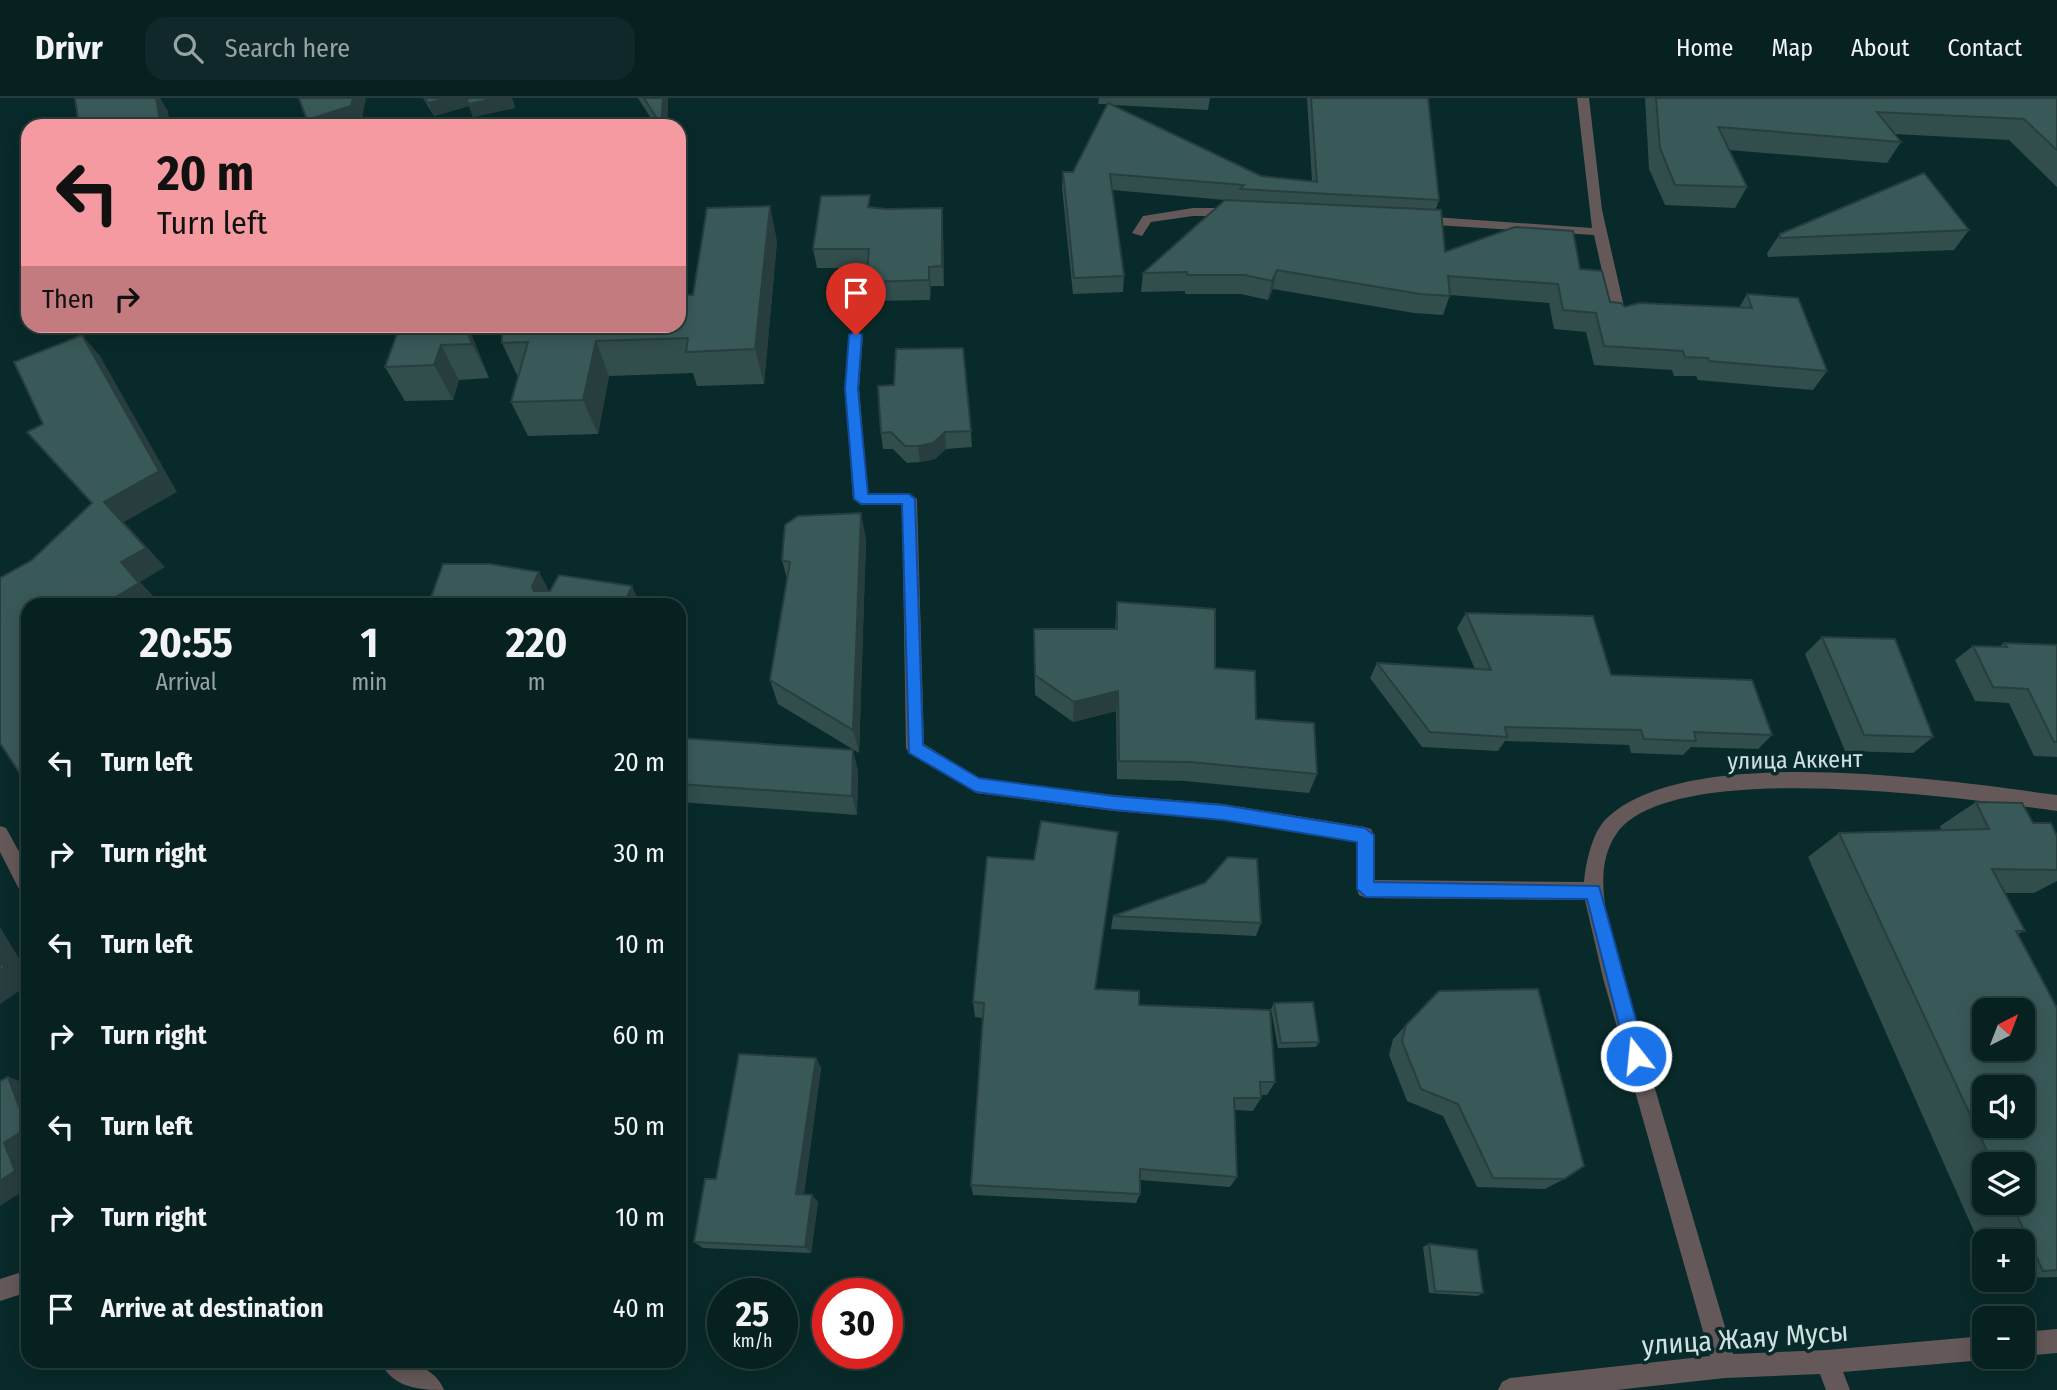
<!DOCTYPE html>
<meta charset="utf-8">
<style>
:root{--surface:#072020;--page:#102829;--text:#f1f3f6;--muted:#98a3a5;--line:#283e3e}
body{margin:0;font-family:"Fira Sans Condensed",sans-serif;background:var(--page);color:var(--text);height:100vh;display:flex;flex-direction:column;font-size:26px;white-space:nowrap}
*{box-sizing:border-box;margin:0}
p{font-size:23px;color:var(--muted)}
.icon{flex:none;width:38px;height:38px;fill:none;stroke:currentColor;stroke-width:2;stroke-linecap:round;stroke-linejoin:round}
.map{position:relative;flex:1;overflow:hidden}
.panel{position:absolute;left:21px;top:500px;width:665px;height:770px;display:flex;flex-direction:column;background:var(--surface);border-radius:21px;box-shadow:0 4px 18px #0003,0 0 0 2px var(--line)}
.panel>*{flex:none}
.hud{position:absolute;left:21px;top:21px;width:665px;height:214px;border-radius:21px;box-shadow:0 4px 18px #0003,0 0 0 2px var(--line);background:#f49aa0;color:#111;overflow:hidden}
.needle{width:46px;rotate:42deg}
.controls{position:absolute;left:1972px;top:900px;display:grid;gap:14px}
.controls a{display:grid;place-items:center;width:63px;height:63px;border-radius:14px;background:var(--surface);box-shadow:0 4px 18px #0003,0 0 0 2px var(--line);font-size:35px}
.speed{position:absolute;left:707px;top:1180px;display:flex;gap:14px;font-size:35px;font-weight:700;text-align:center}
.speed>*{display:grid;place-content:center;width:91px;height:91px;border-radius:50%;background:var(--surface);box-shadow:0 4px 18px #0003,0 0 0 2px var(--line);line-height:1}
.speed small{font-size:18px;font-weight:400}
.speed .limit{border:10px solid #d22;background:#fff;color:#111}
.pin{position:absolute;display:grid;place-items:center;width:60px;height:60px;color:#fff;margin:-72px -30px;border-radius:50% 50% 50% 0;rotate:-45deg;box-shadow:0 0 7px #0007}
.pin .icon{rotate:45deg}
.me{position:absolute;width:77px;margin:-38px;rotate:344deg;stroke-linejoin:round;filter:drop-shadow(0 0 5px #0008)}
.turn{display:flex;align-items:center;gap:24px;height:147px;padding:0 21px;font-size:32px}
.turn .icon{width:91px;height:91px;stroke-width:2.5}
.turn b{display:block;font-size:49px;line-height:60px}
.then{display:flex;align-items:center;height:66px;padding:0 21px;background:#0003;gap:14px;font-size:26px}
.eta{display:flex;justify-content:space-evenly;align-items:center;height:119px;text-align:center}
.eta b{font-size:42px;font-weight:700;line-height:49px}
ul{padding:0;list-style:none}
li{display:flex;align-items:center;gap:21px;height:91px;padding:0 21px}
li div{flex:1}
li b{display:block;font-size:26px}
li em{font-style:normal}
header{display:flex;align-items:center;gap:42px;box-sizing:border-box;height:98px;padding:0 35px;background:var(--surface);border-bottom:2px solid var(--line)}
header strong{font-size:33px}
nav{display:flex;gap:38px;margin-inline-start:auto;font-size:24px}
.search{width:490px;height:63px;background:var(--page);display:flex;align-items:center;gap:18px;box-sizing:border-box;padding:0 24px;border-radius:21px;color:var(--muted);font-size:26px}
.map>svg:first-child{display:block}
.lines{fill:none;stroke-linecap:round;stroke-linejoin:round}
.minor{fill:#655858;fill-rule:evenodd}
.wall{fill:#314d4c;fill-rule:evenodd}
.shaded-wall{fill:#283e3e}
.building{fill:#395958;stroke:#283e3e;stroke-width:2;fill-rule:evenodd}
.route{fill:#1a73e8;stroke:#114b97;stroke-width:2}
.labels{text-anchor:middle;stroke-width:7;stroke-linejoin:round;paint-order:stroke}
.street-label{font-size:24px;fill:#cfe0e0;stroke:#092a2a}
.near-street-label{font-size:28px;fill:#cfe0e0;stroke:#092a2a}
</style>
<header>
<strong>Drivr</strong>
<div class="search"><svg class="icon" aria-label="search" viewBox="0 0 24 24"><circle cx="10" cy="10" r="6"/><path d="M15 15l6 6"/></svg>Search here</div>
<nav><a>Home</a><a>Map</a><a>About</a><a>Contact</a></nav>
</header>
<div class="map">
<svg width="2057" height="1292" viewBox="0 0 2057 1292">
<rect width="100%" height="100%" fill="#092a2a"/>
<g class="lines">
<g class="minor">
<polygon points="1577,0 1589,0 1602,112 1627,222 1620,226 1613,222 1594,137 1420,126 1414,122 1420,118 1592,130"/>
<polygon points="1193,110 1235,110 1241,114 1235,118 1193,118 1151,124 1142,138 1132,135 1143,118"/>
<path d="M856 233 863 237 859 291 868 395H909L917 401 924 646 979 680 1114 697 1223 706 1365 729 1371 731 1374 737 1375 782 1584 784C1586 764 1592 734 1607 720 1688 643 1952 683 2057 697V713C1971 701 1673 658 1617 735 1592 770 1607 820 1616 858L1733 1256 1827 1252 1984 1238V1258H1992L1984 1262 1843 1274 1850 1292H1826L1820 1276 1725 1280 1616 1292H1498L1502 1284 1510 1280 1710 1258 1603 880 1585 802 1366 800 1359 797 1357 791 1356 744 1223 722 1114 713 976 695 909 655 906 650 902 407H861L853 401 845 291 849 237Z"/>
<polygon points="0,728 6,730 28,770 28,798 21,795 0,754"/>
<polygon points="28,1172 28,1194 0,1203 0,1181"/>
<polygon points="2057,1231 2057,1255 2023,1258 2023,1234"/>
<path d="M381 1264C405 1262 434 1267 444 1292 420 1292 392 1290 381 1264Z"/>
</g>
</g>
<g class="wall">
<polygon points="423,0 512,0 515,10 473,19 469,8 434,18"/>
<polygon points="638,0 668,0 667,28 656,28"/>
<polygon points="1099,0 1210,0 1208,12 1112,7 1261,78 1312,83 1307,0 1428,0 1439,102 1436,111 1445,154 1580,171 1610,204 1625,209 1739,210 1747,196 1827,273 1813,292 1698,282 1696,278 1674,278 1672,272 1594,267 1586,234 1554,231 1549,205 1450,197 1443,217 1414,215 1273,191 1268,202 1241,196 1185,196 1185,193 1141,194 1143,175 1225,102 1112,92 1124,178 1123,194 1073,196 1062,90 1063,74 1073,74 1108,6 1098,6"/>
<polygon points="1645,0 2057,0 2057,89 2009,42 1894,36 1901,44 1887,65 1729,52 1747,89 1735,110 1665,107 1649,71"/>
<polygon points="871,109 886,111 942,110 943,129 944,188 931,188 930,202 869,203 866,184 867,170 817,170 813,151"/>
<polygon points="1969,132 1954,152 1768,159 1767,155 1780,136"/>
<polygon points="777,143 764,286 697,288 693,275 609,278 598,336 528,338 511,304 518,279 502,245 693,197"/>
<polygon points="468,228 489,280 459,282 453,302 405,303 385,269"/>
<polygon points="971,333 972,349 946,351 935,361 920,364 907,365 893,351 883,351 881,335"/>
<polygon points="866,441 859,655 778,606 770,582 787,481 782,462"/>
<polygon points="1117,504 1215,570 1256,621 1317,676 1309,695 1185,683 1117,681 1116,613 1073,624 1035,597 1034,552 1034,531 1115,531"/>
<polygon points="1466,515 1611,577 1772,637 1758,651 1691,649 1683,657 1631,655 1629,647 1505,643 1498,653 1422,649 1370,580 1377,565 1475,571 1457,530"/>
<polygon points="1822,539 1933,639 1913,655 1845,653 1805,556"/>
<polygon points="2004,545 2057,547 2057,659 2034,658 2009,605 1975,603 1955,562 1973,548 1999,549"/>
<polygon points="679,640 858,672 857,717 679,704"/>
<path d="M1976 704 2033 725 2057 738V783L2034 795H2004L2025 833 2018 836 2057 910V1179L2023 1180V1143H1984V1156L1808 759 1839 735 1941 732 1940 728ZM1984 1066H2023V1104H1984Z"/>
<polygon points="1205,785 1261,825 1256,838 1111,831 1113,818"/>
<polygon points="1095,891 1139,907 1275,984 1267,997 1261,997 1261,1000 1253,1013 1235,1012 1237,1079 1230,1089 1140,1082 1140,1096 1136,1105 973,1097 971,1087 983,920 975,919 973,904"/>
<polygon points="1274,905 1319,944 1316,949 1278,950 1271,911"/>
<polygon points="1406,927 1564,1081 1545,1091 1477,1089 1443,1018 1407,1003 1389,957 1393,941"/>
<polygon points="816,960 821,970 804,1096 818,1104 811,1155 703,1150 694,1144 716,1081"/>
<polygon points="1429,1146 1483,1195 1477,1198 1429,1195 1423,1149"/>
</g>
<g class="shaded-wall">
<polygon points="152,0 160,0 168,13 170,28 161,28"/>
<polygon points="353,0 366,0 361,27 310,28 307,22"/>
<polygon points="446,0 512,0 515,10 473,19 469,8 434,18 428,5"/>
<polygon points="663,0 668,0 667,28 662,28"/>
<polygon points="770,108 777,143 764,286 755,251"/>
<polygon points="942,110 943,129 944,188 942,168"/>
<polygon points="929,169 931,188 930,202 929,182"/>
<polygon points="1277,172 1273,191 1268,202 1272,183"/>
<polygon points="465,228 468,228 489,280 472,246"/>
<polygon points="82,237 100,258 177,394 124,424 165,469 140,484 159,504 153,508 101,508 121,464 104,404"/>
<polygon points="596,243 609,278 598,336 583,302"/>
<polygon points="441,247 459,282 453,302 434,267"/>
<polygon points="945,334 946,351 935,361 920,364 918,348"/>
<polygon points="861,415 866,441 859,655 853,632"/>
<polygon points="539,474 548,491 542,507 532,489"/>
<polygon points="632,488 640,505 639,508 623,508"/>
<polygon points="1118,593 1116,613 1073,624 1074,604"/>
<polygon points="853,652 858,672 857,717 852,698"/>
<polygon points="0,829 28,875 28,887 0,906"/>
<polygon points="816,960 821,970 803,1103 796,1096"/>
<polygon points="8,979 28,986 28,1090 0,1108 0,1083 4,1045"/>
<polygon points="812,1097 818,1104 811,1155 805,1149"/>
</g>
<g class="building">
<polygon points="75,0 156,0 161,28 79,28"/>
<polygon points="299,0 353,0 351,8 307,22"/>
<polygon points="425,0 446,0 428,5"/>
<polygon points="467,0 497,0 468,6"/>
<polygon points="644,0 663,0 661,27"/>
<polygon points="1311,0 1428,0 1439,102 1240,91 1244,87 1110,76 1124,178 1074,180 1063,74 1073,74 1108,5 1261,78 1317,84"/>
<polygon points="1656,0 2057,0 2057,52 2024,21 1877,14 1901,44 1718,29 1747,89 1675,87 1660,50"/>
<polygon points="1924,75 1969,132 1780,140 1780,136"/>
<polygon points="870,97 868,109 886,111 942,110 942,168 929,169 929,182 866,184 869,151 813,151 821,98"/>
<polygon points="1225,102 1441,112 1445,154 1515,129 1573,133 1580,171 1602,173 1610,204 1621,205 1625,209 1639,205 1752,210 1747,196 1798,200 1827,273 1709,263 1708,260 1685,259 1683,253 1604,248 1596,215 1563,212 1558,186 1448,178 1450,198 1420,196 1277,172 1272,183 1245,177 1187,177 1187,174 1143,175"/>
<polygon points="770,108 755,251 686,254 688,240 596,243 583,302 511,304 528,244 502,245 502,228 679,228 679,197 693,197 707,110"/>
<polygon points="400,228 465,228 472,246 441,247 434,267 385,269"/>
<polygon points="82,237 159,373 104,404 146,450 121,464 139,485 101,508 28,508 28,688 0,645 0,480 32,462 92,405 27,334 43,326 14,264"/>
<polygon points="963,250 971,333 945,334 933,345 918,348 905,348 891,334 881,335 878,288 894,287 896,251"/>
<polygon points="861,415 853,632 770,582 790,464 782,462 785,427 798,418"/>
<polygon points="443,466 490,466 539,474 532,489 534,493 550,493 559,477 632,488 623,508 428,508"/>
<polygon points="1117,504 1215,511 1215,570 1255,573 1256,621 1314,625 1317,676 1190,664 1119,663 1118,593 1074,604 1035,577 1034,531 1117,531"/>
<polygon points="1466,515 1593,518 1611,577 1752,582 1772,637 1694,634 1696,643 1644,641 1641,632 1505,629 1507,639 1430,634 1377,565 1491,572"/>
<polygon points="1822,539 1895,541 1933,639 1864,637"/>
<polygon points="2004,545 2057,547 2057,644 2054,644 2028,591 1993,589 1973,548 2007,549"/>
<polygon points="679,640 853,652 852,698 679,686"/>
<path d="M1976 704 2022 705 2033 725H2051L2057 738V772L1992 771 2025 833H2016L2057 910V1172L2043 1173 2011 1104H2023V1066H1993L1839 735 1989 731ZM1984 912H2023V950H1984ZM1984 989H2023V1027H1984Z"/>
<polygon points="1041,723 1118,734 1095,891 1139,893 1139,907 1270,912 1275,984 1260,984 1261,1000 1234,1000 1237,1079 1140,1071 1140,1096 971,1087 984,905 973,904 987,759 1034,762"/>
<polygon points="1228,759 1257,761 1261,825 1113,818 1205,785"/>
<polygon points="0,863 4,870 0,873"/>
<polygon points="1538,891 1584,1068 1564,1081 1493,1080 1458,1006 1421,991 1402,943 1406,927 1439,893"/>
<polygon points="1313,904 1319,944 1281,945 1274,905"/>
<polygon points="739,956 816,960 796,1096 812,1097 805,1149 694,1144 705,1081 716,1081"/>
<polygon points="8,979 27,1030 4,1045 15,1073 0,1083 0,983"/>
<polygon points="1429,1146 1477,1152 1483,1195 1435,1193"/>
</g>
<polygon class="route" points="856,233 862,237 858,291 868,396 909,396 915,401 923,647 979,680 1114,698 1223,707 1365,730 1374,737 1374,784 1599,788 1646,958 1643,965 1636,968 1630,965 1627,958 1587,801 1366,799 1357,791 1357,744 1223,722 1114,712 976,694 909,655 902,406 861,406 854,401 845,291 849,237"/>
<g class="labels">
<g class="street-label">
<text transform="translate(1795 662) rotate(-1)" y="8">улица Аккент</text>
</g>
<g class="near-street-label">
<text transform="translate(1745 1240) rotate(-4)" y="10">улица Жаяу Мусы</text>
</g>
</g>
</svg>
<div class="controls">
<a><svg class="needle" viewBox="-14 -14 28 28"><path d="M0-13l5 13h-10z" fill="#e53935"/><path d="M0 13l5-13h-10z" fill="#98a3a5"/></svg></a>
<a><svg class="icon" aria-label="sound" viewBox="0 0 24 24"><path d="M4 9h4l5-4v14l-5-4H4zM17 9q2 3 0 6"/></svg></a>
<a><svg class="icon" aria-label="layers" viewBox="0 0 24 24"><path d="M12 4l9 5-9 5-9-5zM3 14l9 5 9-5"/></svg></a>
<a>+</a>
<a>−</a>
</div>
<div class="speed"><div>25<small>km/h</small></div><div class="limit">30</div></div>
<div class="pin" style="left:856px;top:237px;background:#d93025"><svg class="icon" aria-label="arrive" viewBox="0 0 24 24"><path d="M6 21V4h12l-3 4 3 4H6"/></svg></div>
<svg class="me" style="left:1636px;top:958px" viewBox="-20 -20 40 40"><circle r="17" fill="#1a73e8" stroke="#fff" stroke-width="3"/><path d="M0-11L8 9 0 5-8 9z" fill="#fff"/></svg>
<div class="hud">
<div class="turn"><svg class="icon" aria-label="left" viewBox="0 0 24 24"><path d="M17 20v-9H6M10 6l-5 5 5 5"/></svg><div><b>20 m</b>Turn left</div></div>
<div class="then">Then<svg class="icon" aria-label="right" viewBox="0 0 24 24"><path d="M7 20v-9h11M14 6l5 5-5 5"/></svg></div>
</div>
<section class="panel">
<div class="eta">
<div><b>20:55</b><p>Arrival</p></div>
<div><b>1</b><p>min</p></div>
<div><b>220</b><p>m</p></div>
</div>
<ul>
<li><svg class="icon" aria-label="left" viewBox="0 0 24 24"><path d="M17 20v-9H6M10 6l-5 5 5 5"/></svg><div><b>Turn left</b></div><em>20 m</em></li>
<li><svg class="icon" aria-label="right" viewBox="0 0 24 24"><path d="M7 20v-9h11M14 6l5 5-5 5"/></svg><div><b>Turn right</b></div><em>30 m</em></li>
<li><svg class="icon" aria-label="left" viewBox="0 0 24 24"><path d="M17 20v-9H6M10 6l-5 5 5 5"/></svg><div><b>Turn left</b></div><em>10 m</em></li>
<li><svg class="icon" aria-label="right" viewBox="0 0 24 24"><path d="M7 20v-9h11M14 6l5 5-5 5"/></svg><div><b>Turn right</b></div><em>60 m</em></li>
<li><svg class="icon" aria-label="left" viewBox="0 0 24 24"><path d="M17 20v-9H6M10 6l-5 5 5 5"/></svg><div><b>Turn left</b></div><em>50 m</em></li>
<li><svg class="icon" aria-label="right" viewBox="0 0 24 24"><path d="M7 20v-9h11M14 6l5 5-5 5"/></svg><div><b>Turn right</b></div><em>10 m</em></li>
<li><svg class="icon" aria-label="arrive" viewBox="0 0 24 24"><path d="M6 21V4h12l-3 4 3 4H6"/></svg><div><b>Arrive at destination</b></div><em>40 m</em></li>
</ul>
</section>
</div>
